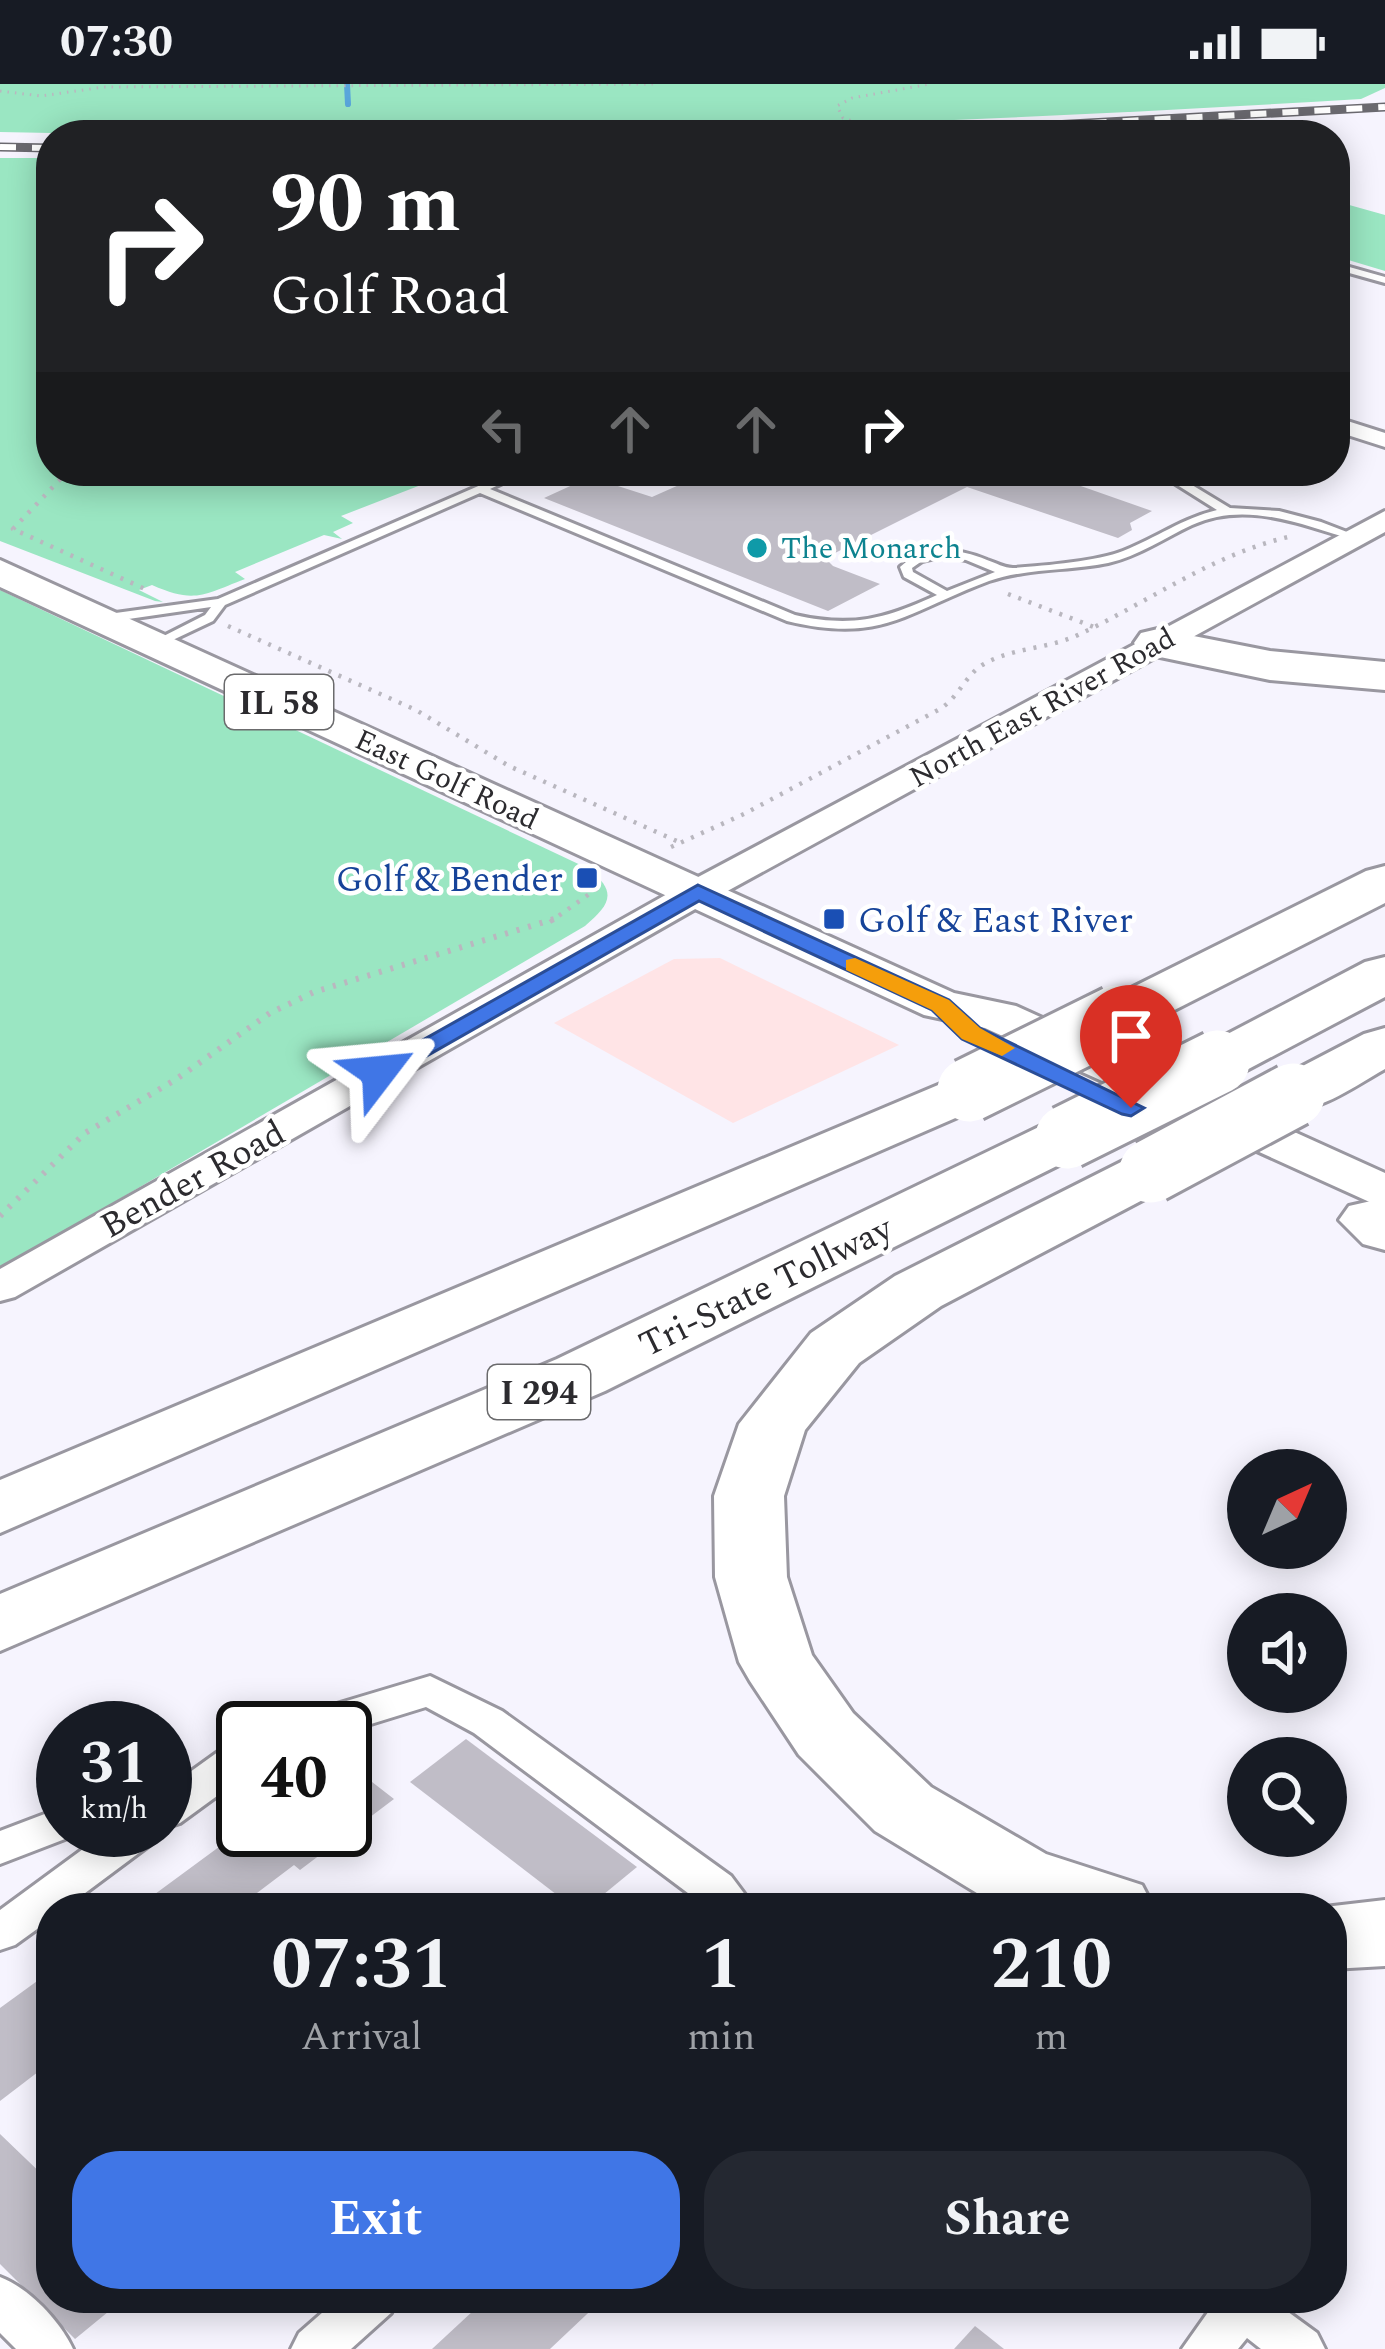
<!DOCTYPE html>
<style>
:root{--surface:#171b24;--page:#242831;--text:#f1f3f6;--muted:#9ea1a6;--accent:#4076e6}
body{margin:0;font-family:Spectral,serif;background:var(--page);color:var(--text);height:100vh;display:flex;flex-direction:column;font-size:45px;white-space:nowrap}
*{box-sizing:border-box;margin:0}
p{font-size:39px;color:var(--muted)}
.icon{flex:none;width:66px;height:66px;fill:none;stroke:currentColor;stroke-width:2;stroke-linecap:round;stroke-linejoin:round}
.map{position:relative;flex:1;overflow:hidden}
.panel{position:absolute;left:36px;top:1809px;width:1311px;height:420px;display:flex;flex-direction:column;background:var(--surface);border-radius:48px;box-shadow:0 6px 30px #0003}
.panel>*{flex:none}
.top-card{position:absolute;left:36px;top:36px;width:1314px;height:366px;border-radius:48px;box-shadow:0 6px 30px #0003;background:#202124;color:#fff;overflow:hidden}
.needle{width:78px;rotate:44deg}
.fabs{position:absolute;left:1227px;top:1365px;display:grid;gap:24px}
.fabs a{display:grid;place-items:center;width:120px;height:120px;border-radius:50%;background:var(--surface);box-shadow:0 6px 30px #0003;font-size:60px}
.speed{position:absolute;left:36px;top:1617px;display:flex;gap:24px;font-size:60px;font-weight:700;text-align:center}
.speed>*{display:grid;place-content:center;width:156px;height:156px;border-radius:50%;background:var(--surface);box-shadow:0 6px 30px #0003;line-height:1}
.speed small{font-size:30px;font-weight:400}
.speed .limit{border:6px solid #111;border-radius:18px;background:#fff;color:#111}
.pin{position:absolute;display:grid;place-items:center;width:102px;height:102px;color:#fff;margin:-123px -51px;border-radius:50% 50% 50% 0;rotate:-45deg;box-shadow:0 0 12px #0007}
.pin .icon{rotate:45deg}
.me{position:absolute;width:132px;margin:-66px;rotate:61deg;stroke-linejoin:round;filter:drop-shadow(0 0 9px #0008)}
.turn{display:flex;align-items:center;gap:42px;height:252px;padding:0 36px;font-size:54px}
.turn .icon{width:156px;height:156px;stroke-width:2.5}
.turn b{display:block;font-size:84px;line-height:102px}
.lanes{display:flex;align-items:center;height:114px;padding:0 36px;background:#0003;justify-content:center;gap:60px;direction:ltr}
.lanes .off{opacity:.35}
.eta{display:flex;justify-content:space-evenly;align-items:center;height:204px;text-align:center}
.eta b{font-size:72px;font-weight:700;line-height:84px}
.primary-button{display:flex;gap:24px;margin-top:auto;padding:24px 36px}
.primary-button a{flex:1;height:138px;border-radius:48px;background:var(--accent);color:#fff;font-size:48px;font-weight:700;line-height:138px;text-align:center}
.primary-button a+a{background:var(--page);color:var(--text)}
.status{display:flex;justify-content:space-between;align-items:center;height:84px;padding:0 60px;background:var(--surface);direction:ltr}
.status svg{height:33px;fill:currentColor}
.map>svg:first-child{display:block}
.commercial{fill:#ffe4e6}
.green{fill:#9ae6c2}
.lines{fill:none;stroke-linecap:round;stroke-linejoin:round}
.stream{stroke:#59a6db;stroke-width:6}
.building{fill:#c0bdc7}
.service-casing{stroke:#9997a0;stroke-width:6}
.minor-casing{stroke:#9997a0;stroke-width:6}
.tertiary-casing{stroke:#9997a0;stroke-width:6}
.primary-casing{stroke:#9997a0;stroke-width:6}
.motorway-casing{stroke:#9997a0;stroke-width:6}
.path-far2{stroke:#b9b7bf;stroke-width:3;stroke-dasharray:1.5 6;stroke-linecap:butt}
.path-far1{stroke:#b9b7bf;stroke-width:4.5;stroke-dasharray:3 8;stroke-linecap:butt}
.path{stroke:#b9b7bf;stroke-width:6;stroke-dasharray:3 9;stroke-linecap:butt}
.service{fill:#fff;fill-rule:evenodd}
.minor{fill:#fff;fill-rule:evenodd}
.tertiary{fill:#fff;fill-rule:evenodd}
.primary{fill:#fff;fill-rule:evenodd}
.motorway{fill:#fff;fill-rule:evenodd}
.rail-casing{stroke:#6a696f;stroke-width:9}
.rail{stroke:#fff;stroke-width:6;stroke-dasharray:16;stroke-linecap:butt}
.motorway-bridge-casing{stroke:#9997a0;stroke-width:69;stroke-linecap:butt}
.motorway-bridge{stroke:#fff;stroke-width:63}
.route{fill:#4076e6;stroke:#2a4d96;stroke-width:3}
.slow{fill:#f59e0b}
.culture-dot{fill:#0f9aa8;stroke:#fff;stroke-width:4.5}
.transit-dot{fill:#1a4fb4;stroke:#fff;stroke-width:4.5}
.labels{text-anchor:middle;stroke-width:9;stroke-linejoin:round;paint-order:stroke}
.far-culture-label{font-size:30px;fill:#0d838f;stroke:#fff;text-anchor:start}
.far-street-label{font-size:30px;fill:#2c2b2f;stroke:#fff}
.shield{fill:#fff;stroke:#6b6b6d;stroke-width:3}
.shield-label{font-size:33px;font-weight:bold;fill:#2c2b2f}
.transit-label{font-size:36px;fill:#164399;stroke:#fff;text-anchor:end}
.street-label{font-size:36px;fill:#2c2b2f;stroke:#fff}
</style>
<div class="status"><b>07:30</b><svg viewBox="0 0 49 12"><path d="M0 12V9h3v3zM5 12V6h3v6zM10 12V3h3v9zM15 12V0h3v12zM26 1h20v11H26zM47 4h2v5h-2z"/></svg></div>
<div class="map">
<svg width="1385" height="2265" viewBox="0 0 1385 2265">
<rect width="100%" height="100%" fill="#f6f4fe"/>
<polygon class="commercial" points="720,874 899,961 733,1039 554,939 674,875"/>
<g class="green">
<path d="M0 0H1385V4L1361 15C907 42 454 59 0 48Z"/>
<path d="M0 74H51V387H457L341 432 353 439 333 448 342 455 324 451 235 488 245 495C203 511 195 520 152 501L139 506 163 518 155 517 0 457Z"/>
<polygon points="1335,117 1385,131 1385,187 1335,172"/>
<path d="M0 506 589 785C618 809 610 820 585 842L0 1185Z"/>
</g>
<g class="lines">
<polyline class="stream" points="347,0 348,20"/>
</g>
<g class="building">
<polygon points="697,387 1038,387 1152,427 1130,439 1132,446 1118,454 967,403 825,474 833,482 880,500 828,527 544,414 590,393 652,413 697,393"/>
<polygon points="466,1655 637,1783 587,1824 574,1824 410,1698"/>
<polygon points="345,1677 394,1715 300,1786 294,1781 237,1824 136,1824 242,1746 345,1746"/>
<polygon points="51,1887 51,1978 0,2017 0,1924"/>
<polygon points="0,2050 51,2099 51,2214 125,2214 75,2255 0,2180"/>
<polygon points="487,2214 604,2214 550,2265 432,2265"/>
<polygon points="975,2242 1004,2265 954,2265"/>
</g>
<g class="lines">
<defs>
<g id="service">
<polygon points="1335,179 1385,193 1385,199 1335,185"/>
<path d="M513 387H528L490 405 795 531C852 544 885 535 937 511L904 493 900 483C926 460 957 464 987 476 996 479 1004 484 1013 484 1042 482 1098 477 1123 467 1156 454 1183 434 1217 426L1155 387H1169L1230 424 1279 427 1321 438 1360 453 1354 456C1302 441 1246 416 1192 441 1164 454 1139 472 1108 479 1069 487 1027 484 989 497 906 528 882 560 787 537L480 409 225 521 213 537 158 563H150L148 560 205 531 211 523 101 539 95 535 101 531 218 515ZM943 472 966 476 995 488 947 507 913 488 912 484 922 477Z"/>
</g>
<g id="minor">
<polygon points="1335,333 1385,349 1385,363 1335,347"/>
<polygon points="430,1592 502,1627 731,1792 755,1824 708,1824 474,1649 426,1623 345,1648 287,1644 293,1633"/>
<polygon points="243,1656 243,1693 180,1739 165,1744 165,1706 229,1660"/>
<polygon points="63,1723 63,1746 80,1746 78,1750 0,1780 0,1747"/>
<polygon points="109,1746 161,1746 155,1757 65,1824 51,1824 51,1835 15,1861 0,1866 0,1826"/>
<path d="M0 2193C29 2204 60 2237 73 2265H16L0 2249Z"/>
<polygon points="339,2214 398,2214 391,2229 351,2265 291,2265 299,2249"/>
<polygon points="1207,2214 1269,2214 1317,2249 1325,2265 1261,2265 1247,2254 1238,2265 1182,2265 1211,2224"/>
</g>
<polygon id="tertiary" points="1385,427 1385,448 711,816 15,1213 0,1217 0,1185 685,800"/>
<polygon id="primary" points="0,476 954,909 1016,922 1385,1089 1385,1125 985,944 924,931 0,503"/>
<g id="motorway">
<polygon points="1158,545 1270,567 1385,578 1385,606 1270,596 1141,569 1134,559 1141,549"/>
<polygon points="1385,782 1385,819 1137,945 1117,950 1097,945 1088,933 1097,921 1366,787"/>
<polygon points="1385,873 1385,913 1239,990 1218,996 1197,990 1189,978 1197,966 1365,878"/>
<path d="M1385 944V985C1349 1005 1314 1034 1272 1024L1263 1011 1272 998 1364 950Z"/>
<polygon points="969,988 990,993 999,1006 990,1019 0,1449 0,1396"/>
<polygon points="1067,1035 1089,1040 1097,1053 1089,1066 605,1307 0,1567 0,1510 557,1275 1045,1040"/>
<polygon points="1151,1068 1173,1074 1182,1087 1173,1100 941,1222 859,1279 805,1346 784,1412 787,1493 812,1571 853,1629 931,1703 1046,1770 1142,1801 1154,1824 1013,1824 990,1817 875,1747 799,1671 750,1597 739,1578 715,1493 714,1412 739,1340 811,1249 895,1192 1129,1074"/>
<polygon points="1371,1117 1385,1120 1385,1166 1363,1160 1339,1136 1349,1122"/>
<polygon points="1385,1816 1385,1882 1332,1885 1332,1824 1316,1824"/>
</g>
</defs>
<use href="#service" class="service-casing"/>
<use href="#minor" class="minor-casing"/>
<use href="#tertiary" class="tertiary-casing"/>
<use href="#primary" class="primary-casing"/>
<use href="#motorway" class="motorway-casing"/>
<g class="path-far2">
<polyline points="0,7 41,12 104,3 653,0"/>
<polyline points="893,51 843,34 837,22 852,14 930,0"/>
</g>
<g class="path-far1">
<polyline points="68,387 13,445 145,505"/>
<polyline points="865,454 895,466"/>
<polyline points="1008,510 1094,543"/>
<polyline points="228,542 416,626 509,682 679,758"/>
<path d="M671 763 744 730 940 625C959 613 966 590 984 580 1014 563 1050 565 1080 550 1150 517 1212 471 1288 453"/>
<polyline points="550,838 602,801"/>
</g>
<polyline class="path" points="0,1132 85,1049 175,996 270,929 314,908 554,835"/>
<use href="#service" class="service"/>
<use href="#minor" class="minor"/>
<use href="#tertiary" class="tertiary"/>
<use href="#primary" class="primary"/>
<use href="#motorway" class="motorway"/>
<defs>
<g id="rail">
<polyline points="867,51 1385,23"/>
<polyline points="0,63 51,64"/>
</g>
</defs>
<use href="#rail" class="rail-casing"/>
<use href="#rail" class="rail"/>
<defs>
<g id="motorway-bridge">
<polyline points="969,1006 1117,933"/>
<polyline points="1067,1053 1218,978"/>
<polyline points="1151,1087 1293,1011"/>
</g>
</defs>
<use href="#motorway-bridge" class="motorway-bridge-casing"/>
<use href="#motorway-bridge" class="motorway-bridge"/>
</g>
<polygon class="route" points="698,801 949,916 980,944 1144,1024 1131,1032 1122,1030 962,955 932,926 699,817 388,994 370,994 366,988"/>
<polygon class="slow" points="855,874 949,916 980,944 1015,964 1002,972 962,955 932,926 846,886 846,876"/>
<circle class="culture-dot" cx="757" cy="464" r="12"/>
<g class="transit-dot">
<rect x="575" y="782" width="24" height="24" rx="6"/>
<rect x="822" y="823" width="24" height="24" rx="6"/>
</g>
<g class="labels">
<g class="far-culture-label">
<text x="781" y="474">The Monarch</text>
</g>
<g class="far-street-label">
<text transform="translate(1042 623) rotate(-29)" y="10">North East River Road</text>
<text transform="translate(447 695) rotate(25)" y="10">East Golf Road</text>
</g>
<g class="shield">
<rect x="225" y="591" width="108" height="54" rx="9"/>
<rect x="488" y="1281" width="102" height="54" rx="9"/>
</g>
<g class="shield-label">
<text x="279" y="630">IL 58</text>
<text x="539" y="1320">I 294</text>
</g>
<g class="transit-label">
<text x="563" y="807">Golf &amp; Bender</text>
<text x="858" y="848" text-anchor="start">Golf &amp; East River</text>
</g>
<g class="street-label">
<text transform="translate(192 1094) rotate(-29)" y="13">Bender Road</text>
<text transform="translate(765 1201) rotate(-26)" y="13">Tri-State Tollway</text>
</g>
</g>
</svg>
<div class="fabs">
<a><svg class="needle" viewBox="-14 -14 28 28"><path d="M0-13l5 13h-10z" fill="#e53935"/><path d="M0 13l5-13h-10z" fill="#9ea1a6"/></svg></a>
<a><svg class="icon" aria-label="sound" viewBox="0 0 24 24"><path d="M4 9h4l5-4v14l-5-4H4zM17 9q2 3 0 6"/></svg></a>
<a><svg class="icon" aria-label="search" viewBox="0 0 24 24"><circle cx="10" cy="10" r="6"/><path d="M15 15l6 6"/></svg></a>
</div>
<div class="speed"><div>31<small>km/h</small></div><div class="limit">40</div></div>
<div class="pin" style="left:1131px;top:1024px;background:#d93025"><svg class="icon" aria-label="arrive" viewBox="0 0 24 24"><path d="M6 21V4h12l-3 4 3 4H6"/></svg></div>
<svg class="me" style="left:379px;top:988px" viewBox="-20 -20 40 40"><path d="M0-17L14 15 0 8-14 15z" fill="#4076e6" stroke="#fff" stroke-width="4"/></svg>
<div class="top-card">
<div class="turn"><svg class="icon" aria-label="right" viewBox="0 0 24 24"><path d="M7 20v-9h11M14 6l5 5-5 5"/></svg><div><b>90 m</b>Golf Road</div></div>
<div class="lanes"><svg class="icon off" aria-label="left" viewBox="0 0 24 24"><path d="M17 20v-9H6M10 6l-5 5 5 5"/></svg><svg class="icon off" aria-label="ahead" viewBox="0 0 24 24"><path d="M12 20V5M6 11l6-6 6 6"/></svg><svg class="icon off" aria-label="ahead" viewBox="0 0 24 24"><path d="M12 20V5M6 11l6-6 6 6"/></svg><svg class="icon" aria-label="right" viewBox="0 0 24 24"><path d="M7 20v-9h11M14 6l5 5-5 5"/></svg></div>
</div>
<section class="panel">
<div class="eta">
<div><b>07:31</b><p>Arrival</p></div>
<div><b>1</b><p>min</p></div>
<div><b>210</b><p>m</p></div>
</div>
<div class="primary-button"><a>Exit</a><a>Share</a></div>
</section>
</div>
